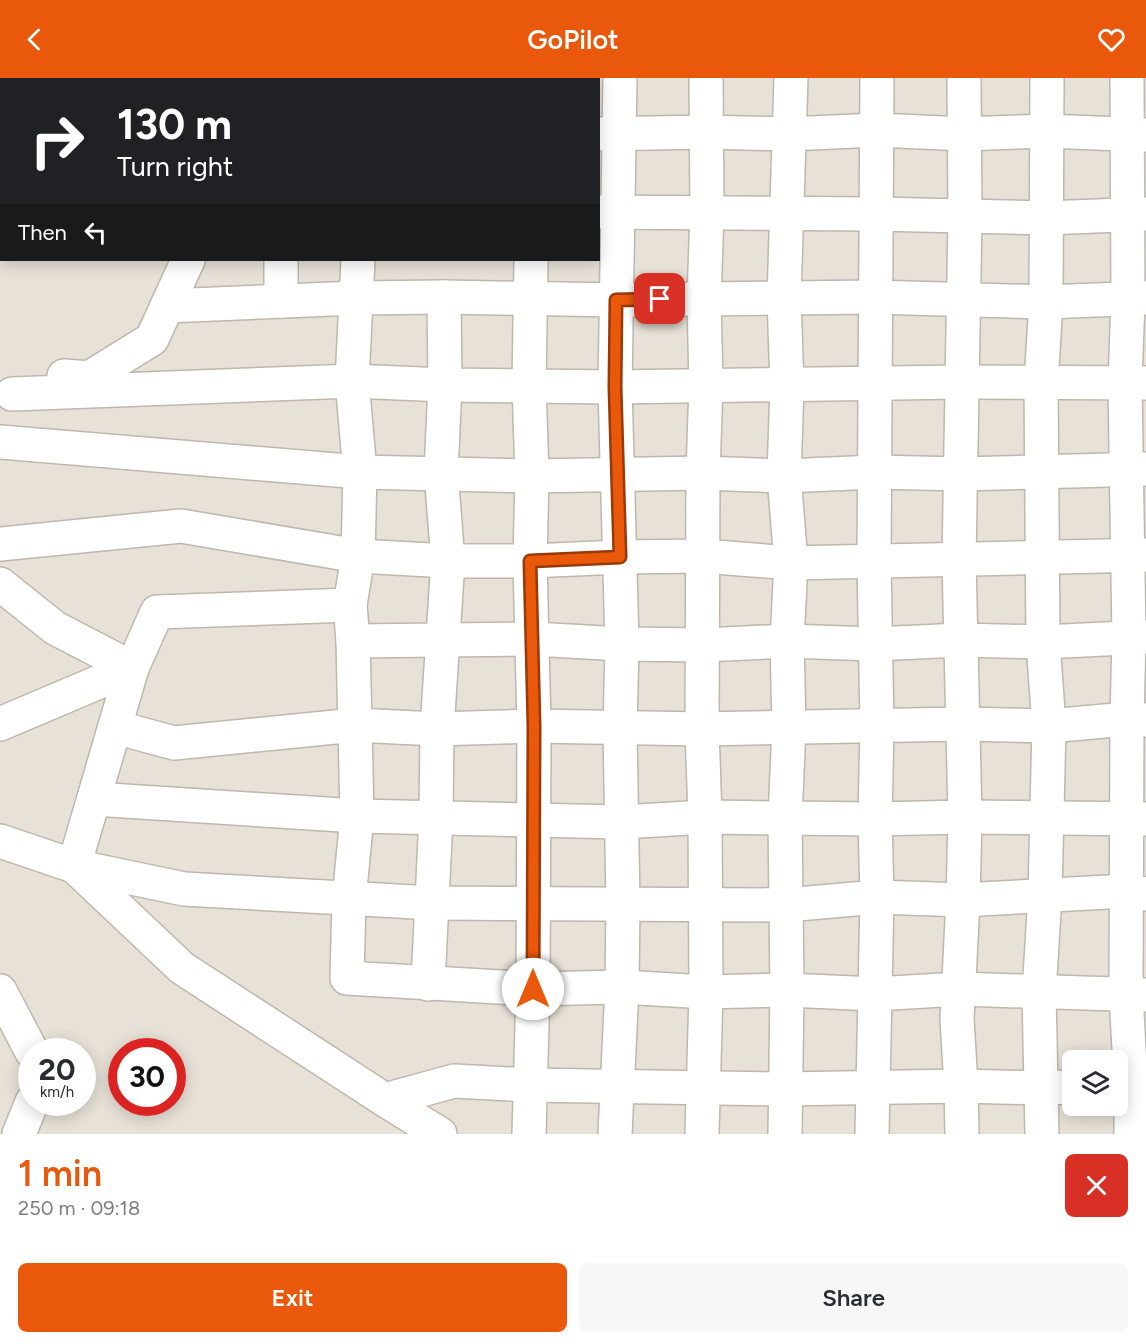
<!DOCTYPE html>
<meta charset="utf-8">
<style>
:root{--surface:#fff;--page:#f7f7f7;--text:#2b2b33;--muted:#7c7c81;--accent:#ea580c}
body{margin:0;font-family:Figtree,sans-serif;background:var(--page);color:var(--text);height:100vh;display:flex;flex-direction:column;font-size:22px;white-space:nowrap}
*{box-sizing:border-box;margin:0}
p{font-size:20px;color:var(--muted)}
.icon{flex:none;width:33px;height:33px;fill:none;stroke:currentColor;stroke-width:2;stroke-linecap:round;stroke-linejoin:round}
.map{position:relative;height:1056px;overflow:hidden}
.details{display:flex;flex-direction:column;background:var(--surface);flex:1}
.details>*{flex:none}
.top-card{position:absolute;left:0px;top:0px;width:600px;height:183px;box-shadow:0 3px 15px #0003;background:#202124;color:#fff;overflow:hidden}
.buttons{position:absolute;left:1062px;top:972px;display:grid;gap:12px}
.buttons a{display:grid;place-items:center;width:66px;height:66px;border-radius:9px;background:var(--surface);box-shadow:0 3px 15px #0003;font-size:30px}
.speed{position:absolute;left:18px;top:960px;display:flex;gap:12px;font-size:30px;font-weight:700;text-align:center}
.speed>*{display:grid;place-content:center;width:78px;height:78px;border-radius:50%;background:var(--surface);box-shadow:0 3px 15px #0003;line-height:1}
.speed small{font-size:15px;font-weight:400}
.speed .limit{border:9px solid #d22;background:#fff;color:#111}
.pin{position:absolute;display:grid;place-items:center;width:51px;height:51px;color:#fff;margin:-26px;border-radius:12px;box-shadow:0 3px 9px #0006}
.me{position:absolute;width:66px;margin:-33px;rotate:0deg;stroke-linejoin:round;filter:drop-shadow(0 0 4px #0008)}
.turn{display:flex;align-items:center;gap:21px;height:126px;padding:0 18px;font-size:27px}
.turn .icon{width:78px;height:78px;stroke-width:2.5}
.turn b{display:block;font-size:42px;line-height:51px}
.then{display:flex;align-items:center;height:57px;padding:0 18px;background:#0003;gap:12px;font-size:22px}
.round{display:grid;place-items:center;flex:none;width:63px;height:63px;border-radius:9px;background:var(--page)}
.summary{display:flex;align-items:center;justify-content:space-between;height:102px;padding:0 18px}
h1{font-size:36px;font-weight:600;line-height:45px;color:var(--accent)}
.primary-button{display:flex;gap:12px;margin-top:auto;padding:12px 18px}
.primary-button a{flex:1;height:69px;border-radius:9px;background:var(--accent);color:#fff;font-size:24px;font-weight:600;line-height:69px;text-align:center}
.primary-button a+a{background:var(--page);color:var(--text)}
header{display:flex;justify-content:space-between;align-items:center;height:78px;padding:0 18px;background:var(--accent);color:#fff;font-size:27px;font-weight:600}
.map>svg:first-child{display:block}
.residential{fill:#e7e1d7;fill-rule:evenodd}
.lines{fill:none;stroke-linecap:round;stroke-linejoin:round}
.minor-casing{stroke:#bfb7ab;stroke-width:36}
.minor{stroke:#fff;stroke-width:33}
.route-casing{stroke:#983908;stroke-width:15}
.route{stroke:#ea580c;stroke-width:10}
</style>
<header><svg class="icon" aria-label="back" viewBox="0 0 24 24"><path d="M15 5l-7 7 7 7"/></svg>GoPilot<svg class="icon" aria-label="heart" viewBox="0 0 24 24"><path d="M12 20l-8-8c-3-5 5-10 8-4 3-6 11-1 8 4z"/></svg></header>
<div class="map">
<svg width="1146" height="1056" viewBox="0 0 1146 1056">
<rect width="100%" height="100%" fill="#f3efe9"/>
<path class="residential" d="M0 0H1146V1056H0ZM2 2H598V182H2ZM32 974H82V1024H32ZM122 974H172V1024H122ZM1072 982H1118V1028H1072Z"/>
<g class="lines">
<defs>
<g id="minor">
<polyline points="1127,0 1128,222 1125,305 1129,560 1127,641 1126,917 1131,1006 1131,1056"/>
<polyline points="49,2 50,0"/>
<polyline points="207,2 208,0"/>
<polyline points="282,2 282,0"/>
<polyline points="364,2 364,0"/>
<polyline points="533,2 533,0"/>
<polyline points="598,56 706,54 789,56 877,52 965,56 1046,53 1146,57"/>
<polyline points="598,134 875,136 1046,140 1146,136"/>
<polyline points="358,182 352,303 360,394 358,478 350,527 353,563 357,738 349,822 347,900 533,911 622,909 706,914 787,912 875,916 959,911 1146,917"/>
<polyline points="281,223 281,182"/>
<polyline points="167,228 356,220 444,219 617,222 875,219 1046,224 1146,220"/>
<polyline points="64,298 89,300 152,261 188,182"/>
<polyline points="12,316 352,303 445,307 615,309 961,304 1146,305"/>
<polyline points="0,364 360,394 532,398 703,395 784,398 875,394 961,396 1146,391"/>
<polyline points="0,466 181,448 358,478 448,483 530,483 620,479 703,478 791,485 1146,477"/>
<polyline points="0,506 55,550 132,590"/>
<polyline points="353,563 533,561 622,566 704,567 787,563 874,566 961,562 1043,564 1146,559"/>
<polyline points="0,646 132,590"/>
<polyline points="115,649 174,665 355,647 437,651 534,648 702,651 962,646 1049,648 1127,641 1146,642"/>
<polyline points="94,721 357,738 622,744 705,739 875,741 965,739 1146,741"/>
<polyline points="0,763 74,788 132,590 157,534 350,527"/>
<polyline points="74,788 184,811 433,825 786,827 877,819 963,822 1126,813 1146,816"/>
<polyline points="74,788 182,890 385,1022 440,1056"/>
<polyline points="428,906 436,739 437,651 448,483 441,395 445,307 444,219"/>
<polyline points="0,913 32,974"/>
<polyline points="385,1022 454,1003 529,1007 784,1011 961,1008 1042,1010 1072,1009"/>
<polyline points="19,1056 32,1024"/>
<polyline points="529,1056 533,911 534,648 530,483 532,398 529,307 531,182"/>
<polyline points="615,1056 622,909 623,826 620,651 622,566 615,309 620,0"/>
<polyline points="702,1056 706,914 705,739 702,651 703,395 706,307 704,221 707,135 706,0"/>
<polyline points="785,1056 787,912 785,740 789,650 787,563 791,485 784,398 787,308 784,220 791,0"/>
<polyline points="872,1056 877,819 875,741 877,648 874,484 877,0"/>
<polyline points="962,1056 961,1008 957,941 963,822 965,739 959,482 965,139 964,0"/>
<polyline points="1042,1056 1039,915 1045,817 1049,648 1043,564 1041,305 1046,224 1047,0"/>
</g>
</defs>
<use href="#minor" class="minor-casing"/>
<use href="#minor" class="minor"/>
</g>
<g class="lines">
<defs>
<polyline id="route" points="533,911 534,648 530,483 620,479 615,309 616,222 660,221"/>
</defs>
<use href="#route" class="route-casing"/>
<use href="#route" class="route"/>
</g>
</svg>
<div class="buttons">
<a><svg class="icon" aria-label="layers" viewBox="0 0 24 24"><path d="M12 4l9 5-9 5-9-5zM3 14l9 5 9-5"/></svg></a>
</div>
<div class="speed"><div>20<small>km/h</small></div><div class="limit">30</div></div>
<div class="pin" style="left:660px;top:221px;background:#d93025"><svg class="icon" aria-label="arrive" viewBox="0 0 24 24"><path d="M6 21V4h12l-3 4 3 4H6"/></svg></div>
<svg class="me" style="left:533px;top:911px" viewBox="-20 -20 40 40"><circle r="19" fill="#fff"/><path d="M0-13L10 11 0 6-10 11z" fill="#ea580c"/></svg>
<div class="top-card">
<div class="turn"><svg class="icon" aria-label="right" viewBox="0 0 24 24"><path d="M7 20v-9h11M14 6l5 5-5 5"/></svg><div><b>130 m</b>Turn right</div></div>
<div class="then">Then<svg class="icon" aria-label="left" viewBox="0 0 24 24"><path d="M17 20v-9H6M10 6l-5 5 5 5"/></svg></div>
</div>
</div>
<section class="details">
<div class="summary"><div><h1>1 min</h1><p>250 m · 09:18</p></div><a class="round" style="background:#d93025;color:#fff"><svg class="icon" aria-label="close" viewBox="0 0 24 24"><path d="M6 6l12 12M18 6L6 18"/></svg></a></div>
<div class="primary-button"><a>Exit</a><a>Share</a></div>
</section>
